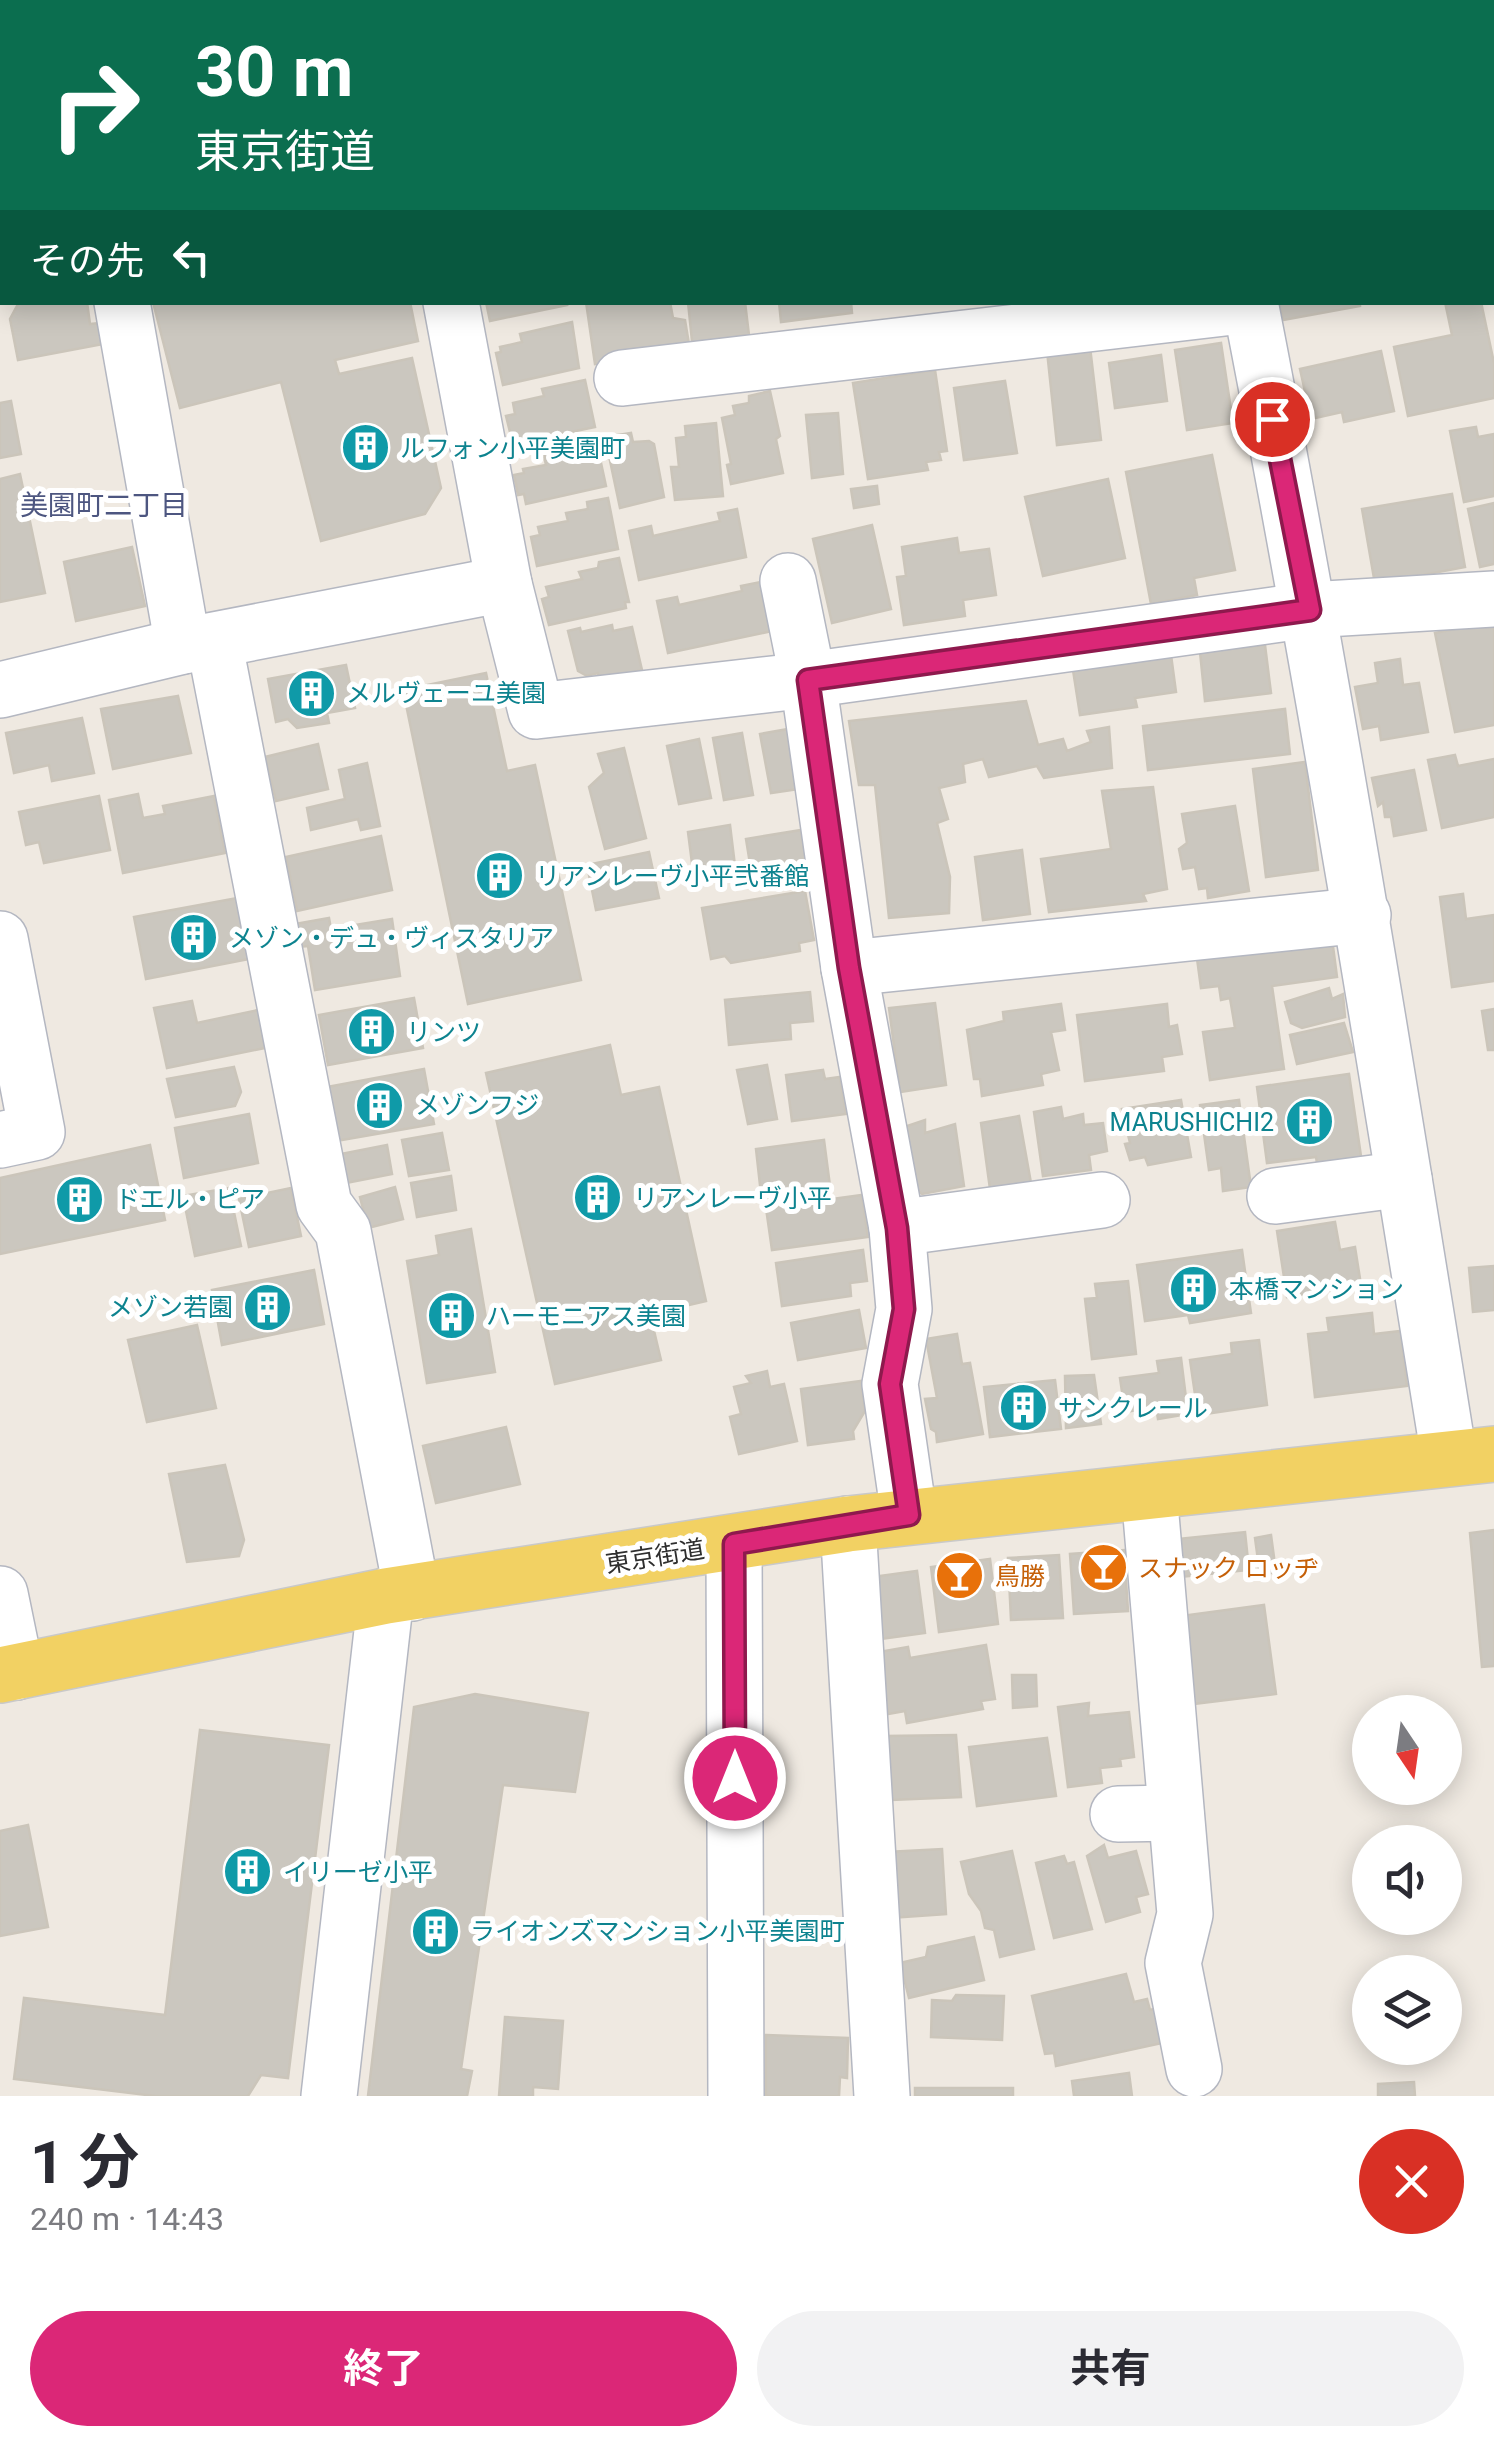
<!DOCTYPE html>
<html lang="ja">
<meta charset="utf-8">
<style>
:root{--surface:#fff;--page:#f2f2f3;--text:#2b2b33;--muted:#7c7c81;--accent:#db2777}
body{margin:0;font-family:Roboto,"Noto Sans JP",sans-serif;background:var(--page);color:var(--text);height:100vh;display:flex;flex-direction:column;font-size:38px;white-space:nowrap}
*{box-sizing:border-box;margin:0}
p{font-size:32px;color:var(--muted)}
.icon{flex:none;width:55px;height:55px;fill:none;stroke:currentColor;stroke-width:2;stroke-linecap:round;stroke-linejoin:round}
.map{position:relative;height:2096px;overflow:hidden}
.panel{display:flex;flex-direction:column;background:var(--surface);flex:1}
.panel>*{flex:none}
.hud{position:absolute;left:0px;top:0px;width:1495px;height:305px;box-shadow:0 5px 25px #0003;background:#0b6e4f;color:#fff;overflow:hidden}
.needle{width:65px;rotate:167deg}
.controls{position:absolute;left:1352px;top:1695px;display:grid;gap:20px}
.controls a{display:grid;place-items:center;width:110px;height:110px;border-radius:50%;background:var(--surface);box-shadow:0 5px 25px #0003;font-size:50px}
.pin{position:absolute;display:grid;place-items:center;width:85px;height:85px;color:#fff;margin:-42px;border:5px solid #fff;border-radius:50%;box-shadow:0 2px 10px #0007}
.me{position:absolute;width:110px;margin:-55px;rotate:0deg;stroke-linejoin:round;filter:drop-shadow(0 0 8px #0008)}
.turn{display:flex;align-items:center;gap:35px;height:210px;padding:0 30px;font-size:45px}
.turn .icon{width:130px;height:130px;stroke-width:2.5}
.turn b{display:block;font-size:70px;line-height:85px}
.then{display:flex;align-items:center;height:95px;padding:0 30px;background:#0003;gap:20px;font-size:38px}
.round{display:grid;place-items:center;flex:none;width:105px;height:105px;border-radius:52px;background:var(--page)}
.head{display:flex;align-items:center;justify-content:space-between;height:170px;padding:0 30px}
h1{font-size:60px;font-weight:700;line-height:75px}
.action{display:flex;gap:20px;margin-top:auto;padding:20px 30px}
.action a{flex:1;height:115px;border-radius:60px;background:var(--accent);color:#fff;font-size:40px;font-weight:700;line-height:115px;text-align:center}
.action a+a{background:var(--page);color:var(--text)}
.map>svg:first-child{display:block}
.building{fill:#cbc7bf;stroke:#cbc5ba;stroke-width:2.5}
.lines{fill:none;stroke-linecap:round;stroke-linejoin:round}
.minor-casing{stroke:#b4b7c1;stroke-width:58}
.major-casing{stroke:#c9c9c9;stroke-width:58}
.minor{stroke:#fff;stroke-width:55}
.major{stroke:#f2d163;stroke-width:55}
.rail-casing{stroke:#a3a6b8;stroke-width:11}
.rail{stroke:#fff;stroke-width:8;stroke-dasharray:22;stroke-linecap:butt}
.route-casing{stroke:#8e194d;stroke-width:25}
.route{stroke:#db2777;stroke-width:18}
.labels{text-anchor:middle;stroke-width:10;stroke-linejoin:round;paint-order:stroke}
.culture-label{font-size:25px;fill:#0d838f;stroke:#fff;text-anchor:start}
.street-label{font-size:25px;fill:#2e2e2e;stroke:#fff}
.food-label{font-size:25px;fill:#c56008;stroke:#fff;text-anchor:start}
.neighbourhood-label{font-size:28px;fill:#4d5680;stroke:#fff}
</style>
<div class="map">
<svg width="1494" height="2096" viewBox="0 0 1494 2096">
<rect width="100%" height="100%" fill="#efe9e1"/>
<g class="building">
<polygon points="26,302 87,302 90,324 99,323 103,344 18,360 10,319 18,304"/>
<polygon points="153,302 410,302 418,341 335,360 339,374 412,358 441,488 425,514 321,541 281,382 180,408"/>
<polygon points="486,302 566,302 567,305 490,321"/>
<polygon points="586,302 670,302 673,318 685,320 690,350 595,364"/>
<polygon points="688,302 745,302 749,335 738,336 739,346 693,351"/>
<polygon points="779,302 851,302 852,313 781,322"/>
<polygon points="1279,302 1360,302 1360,306 1283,320"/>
<polygon points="1445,302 1481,302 1494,363 1494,398 1408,416 1394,347 1452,335"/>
<polygon points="572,322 579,368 503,385 496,353 501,352 500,347 522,342 520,334"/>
<polygon points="1221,343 1233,423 1187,430 1175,350"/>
<polygon points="1090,347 1101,440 1057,445 1047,351"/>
<polygon points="1381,351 1394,411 1344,422 1342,412 1311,419 1300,369"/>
<polygon points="1161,355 1167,401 1115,408 1109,363"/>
<polygon points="935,370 947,451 939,452 941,460 926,462 928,470 868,479 853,383"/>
<polygon points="585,380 595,427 513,444 506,416 515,414 513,403 544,396 542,389"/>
<polygon points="1005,381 1017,453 964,460 954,388"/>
<polygon points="770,391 780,436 776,439 783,473 731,484 727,465 731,464 722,418 735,415 733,406 749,403 749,396"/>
<polygon points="11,401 21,454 0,458 0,403"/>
<polygon points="838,413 843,474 812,478 806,415"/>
<polygon points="716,423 723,496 675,500 671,467 679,467 676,438 686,437 685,426"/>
<polygon points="1476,427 1478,437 1494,434 1494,496 1464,502 1450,431"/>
<polygon points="631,433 633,442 649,441 654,444 664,497 620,508 605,437"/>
<polygon points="591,442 593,450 598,449 606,486 526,504 524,494 518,495 514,475 524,473 523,469 546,465 543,452"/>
<polygon points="1212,455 1235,570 1194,578 1197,595 1151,604 1126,472"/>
<polygon points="20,474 45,593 0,602 0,479"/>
<polygon points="1108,479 1125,558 1043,576 1025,497"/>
<polygon points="877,486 879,504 854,508 851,489"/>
<polygon points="1452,494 1465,567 1375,584 1362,509"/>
<polygon points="608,498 618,549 537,566 531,537 540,535 538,527 568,521 566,513 588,509 587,502"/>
<polygon points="1494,503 1494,564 1480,567 1468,509"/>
<polygon points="737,509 746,557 639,580 629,531 651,526 653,536 720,521 718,513"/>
<polygon points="872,525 891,609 832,623 813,539"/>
<polygon points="957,538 959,553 989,549 996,595 963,600 965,616 904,625 897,577 906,576 902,547"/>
<polygon points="132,547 145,606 76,621 64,562"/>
<polygon points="619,558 629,602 625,602 626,608 549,625 542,599 549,597 546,587 582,579 579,572 598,568 599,562"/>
<polygon points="761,582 772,631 668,653 657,601 677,597 679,605 742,591 741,586"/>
<polygon points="1494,621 1494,725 1455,732 1435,633"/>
<polygon points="612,625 613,631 632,627 642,670 599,680 598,673 587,676 578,671 568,631 580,628 581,632"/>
<polygon points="1265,645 1271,693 1205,701 1200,652"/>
<polygon points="1171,655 1176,692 1135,698 1137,707 1080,715 1073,670"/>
<polygon points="1400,659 1403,685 1419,683 1428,732 1381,740 1379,726 1363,729 1355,687 1378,683 1375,663"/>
<polygon points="346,665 355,708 327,713 329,723 297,728 288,719 276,722 268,679"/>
<polygon points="486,673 507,771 535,765 581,980 468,1004 403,690"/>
<polygon points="178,696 191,753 113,769 101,709"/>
<polygon points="1026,701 1038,745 1063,739 1067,751 1091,742 1087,731 1109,727 1112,768 1044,778 1037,766 989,777 983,759 963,764 965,782 939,788 948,819 937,823 950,877 949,913 889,918 875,785 859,785 849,721"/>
<polygon points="1285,709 1290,754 1148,770 1143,726"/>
<polygon points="82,718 94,773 52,781 49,765 14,773 6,733"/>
<polygon points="788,729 799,789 771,793 760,734"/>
<polygon points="742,733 753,795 724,800 713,738"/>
<polygon points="699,739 711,798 679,804 667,746"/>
<polygon points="318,744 328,789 276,801 265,757"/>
<polygon points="624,748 646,838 605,849 589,787 604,773 598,754"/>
<polygon points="1455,755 1458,766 1494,759 1494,817 1442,828 1428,760"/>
<polygon points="1305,762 1318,870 1266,877 1253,769"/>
<polygon points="367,763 380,826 361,830 358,819 311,830 307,808 345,799 339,770"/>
<polygon points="1414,770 1426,830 1394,836 1391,817 1385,817 1383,802 1378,806 1372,778"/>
<polygon points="1153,787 1167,889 1143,894 1146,901 1049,912 1041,859 1111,849 1102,791"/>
<polygon points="138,794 143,818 165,814 163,806 214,796 225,853 123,873 109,800"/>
<polygon points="99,796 110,850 44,863 39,842 26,845 19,812"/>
<polygon points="1235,806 1249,891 1208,898 1207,888 1199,889 1195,867 1183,869 1179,849 1187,843 1182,814"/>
<polygon points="730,825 736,874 694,879 688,832"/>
<polygon points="801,830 807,867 752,876 746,839"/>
<polygon points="381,836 392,890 297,911 286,857"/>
<polygon points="1022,850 1030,914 983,920 975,857"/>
<polygon points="649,852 659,898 596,910 587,865"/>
<polygon points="805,891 814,940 799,943 800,951 731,963 725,956 711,959 702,908"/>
<polygon points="1463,894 1466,919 1494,915 1494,981 1452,987 1440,897"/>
<polygon points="243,897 254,958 146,979 134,917"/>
<polygon points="329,918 331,929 392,919 400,976 315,990 308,946 299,947 295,924"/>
<polygon points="1331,931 1337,977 1272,986 1284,1069 1210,1080 1203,1032 1235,1028 1230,998 1221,1000 1219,986 1201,988 1196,951"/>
<polygon points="1329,988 1332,999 1343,994 1345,1017 1302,1028 1291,1023 1285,1002"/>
<polygon points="810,992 813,1021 790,1023 791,1039 729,1045 725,1000"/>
<polygon points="414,998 423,1048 328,1065 319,1015"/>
<polygon points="192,1001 197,1023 258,1010 265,1048 167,1068 154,1008"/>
<polygon points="935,1003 946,1085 900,1092 889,1008"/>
<polygon points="1061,1004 1065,1030 1051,1032 1059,1070 1041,1074 1043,1085 982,1096 980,1079 974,1079 967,1030 1004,1021 1003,1012"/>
<polygon points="1167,1004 1169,1027 1177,1025 1182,1054 1162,1057 1164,1071 1085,1081 1077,1015"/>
<polygon points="1494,1009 1494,1050 1488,1050 1482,1011"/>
<polygon points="1344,1023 1353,1052 1297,1064 1290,1035"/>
<polygon points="610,1045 621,1095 659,1087 706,1301 650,1314 661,1360 555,1384 486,1073"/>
<polygon points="767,1065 777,1119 748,1124 737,1070"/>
<polygon points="234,1067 241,1092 235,1106 176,1117 167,1079"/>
<polygon points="424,1069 434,1124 336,1141 327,1087"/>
<polygon points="823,1070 825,1079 840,1077 846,1114 792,1121 786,1075"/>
<polygon points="1349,1074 1362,1163 1318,1169 1316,1157 1267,1163 1257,1087"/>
<polygon points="1181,1100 1191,1157 1148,1165 1145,1157 1130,1160 1125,1144 1130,1143 1122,1109"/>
<polygon points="1239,1100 1251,1187 1223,1191 1221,1168 1209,1170 1200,1105"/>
<polygon points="1061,1107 1063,1119 1083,1114 1084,1125 1103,1123 1107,1151 1089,1155 1091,1170 1043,1176 1034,1112"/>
<polygon points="249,1114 258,1163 184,1178 175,1128"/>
<polygon points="1019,1116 1031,1183 990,1189 981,1123"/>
<polygon points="925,1120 925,1133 955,1124 964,1186 922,1194 910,1185 901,1128"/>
<polygon points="442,1133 449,1170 409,1176 402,1140"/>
<polygon points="824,1140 830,1186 761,1194 756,1149"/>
<polygon points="150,1145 165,1220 0,1254 0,1178"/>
<polygon points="387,1145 392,1174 346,1183 341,1154"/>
<polygon points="451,1176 456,1210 417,1217 411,1183"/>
<polygon points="395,1187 403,1219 368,1228 360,1197"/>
<polygon points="229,1188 241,1246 195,1256 183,1196"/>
<polygon points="291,1188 301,1236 249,1247 239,1199"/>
<polygon points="862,1195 868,1237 772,1250 766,1208"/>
<polygon points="1335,1222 1340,1250 1355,1247 1361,1285 1287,1297 1277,1231"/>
<polygon points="471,1229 495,1372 427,1383 407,1261 439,1255 436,1236"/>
<polygon points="863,1250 867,1281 850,1283 851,1296 782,1306 776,1263"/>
<polygon points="1242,1250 1251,1313 1190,1323 1188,1315 1145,1321 1137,1265"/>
<polygon points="1494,1266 1494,1310 1473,1312 1469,1268"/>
<polygon points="314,1270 324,1324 222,1345 212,1290"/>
<polygon points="1128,1281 1136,1354 1092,1359 1085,1299 1097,1298 1095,1284"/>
<polygon points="859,1310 866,1348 798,1360 791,1323"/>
<polygon points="1372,1313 1374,1334 1401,1331 1407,1386 1315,1397 1308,1334 1329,1332 1327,1318"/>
<polygon points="197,1325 216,1408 147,1422 128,1340"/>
<polygon points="957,1334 962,1364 970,1363 983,1434 937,1442 936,1432 931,1429 925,1399 937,1398 926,1339"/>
<polygon points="1259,1340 1267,1405 1198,1415 1190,1360 1232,1354 1231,1343"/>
<polygon points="1181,1358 1188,1414 1158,1419 1156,1407 1125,1412 1120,1378 1159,1373 1157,1361"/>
<polygon points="767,1371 770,1387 784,1384 797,1441 739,1454 730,1417 741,1414 734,1387 751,1383 746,1376"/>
<polygon points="1094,1375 1101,1424 1066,1428 1065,1376"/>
<polygon points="1055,1380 1061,1429 990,1437 984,1387"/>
<polygon points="861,1381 865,1411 853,1431 854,1439 808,1445 801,1389"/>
<polygon points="506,1427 520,1484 436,1503 423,1446"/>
<polygon points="225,1465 244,1540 239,1556 187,1562 169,1474"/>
<polygon points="1494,1530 1494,1666 1482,1667 1470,1533"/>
<polygon points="1245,1532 1249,1570 1181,1577 1177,1539"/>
<polygon points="1271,1535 1276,1572 1260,1575 1255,1538"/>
<polygon points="1124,1550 1128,1611 1074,1614 1070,1554"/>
<polygon points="1059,1555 1063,1618 1011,1620 1008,1558"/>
<polygon points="990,1559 998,1624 939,1632 931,1567"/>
<polygon points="917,1571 925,1633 880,1639 872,1577"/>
<polygon points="1264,1605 1276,1694 1193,1704 1181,1616"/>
<polygon points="986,1645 995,1699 981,1701 983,1709 907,1723 905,1711 888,1714 879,1652 908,1647 910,1658"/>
<polygon points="1012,1675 1036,1675 1037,1706 1013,1708"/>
<polygon points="475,1694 588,1713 575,1792 503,1785 461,2069 472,2071 467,2096 368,2096 414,1707"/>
<polygon points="1089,1703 1088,1716 1129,1712 1134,1757 1120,1759 1121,1766 1100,1768 1102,1783 1068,1787 1058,1707"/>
<polygon points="200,1730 329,1745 288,2078 261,2075 248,2096 155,2096 14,2079 24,1998 165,2015"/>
<polygon points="956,1735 961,1797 892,1800 886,1736"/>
<polygon points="1047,1738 1056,1796 977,1806 969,1747"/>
<polygon points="28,1825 48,1927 0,1936 0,1831"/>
<polygon points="1104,1845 1108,1858 1136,1851 1148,1894 1136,1897 1140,1912 1106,1922 1087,1856"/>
<polygon points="942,1849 946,1914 891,1918 887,1852"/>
<polygon points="1012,1851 1034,1949 1000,1957 994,1930 985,1928 981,1911 969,1894 961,1862"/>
<polygon points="1064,1856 1067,1864 1074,1862 1092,1929 1054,1938 1036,1863"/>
<polygon points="974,1937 984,1980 909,1998 900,1963 926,1957 928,1947"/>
<polygon points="1126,1974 1134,2002 1147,1999 1150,2010 1162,2007 1162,2043 1056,2066 1054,2053 1045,2054 1032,1996"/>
<polygon points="956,1995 1004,1996 1002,2040 931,2037 932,2000 952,2001"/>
<polygon points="505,2017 563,2021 558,2089 533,2087 533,2096 499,2096"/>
<polygon points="766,2035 848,2038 847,2078 840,2077 839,2096 766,2096"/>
<polygon points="1129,2073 1132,2096 1074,2096 1072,2081"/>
<polygon points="1414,2082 1415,2096 1378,2096 1378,2084"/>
<rect x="915" y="2088" width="98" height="8"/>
</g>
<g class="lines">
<defs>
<g id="minor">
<polyline points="64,0 64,2"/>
<polyline points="387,0 388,2"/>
<polyline points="122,302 183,646"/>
<polyline points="451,302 504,584 536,711 808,680 1309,610 1494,599"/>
<path d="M1250 302C1325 686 1387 1071 1449 1457"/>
<polyline points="622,378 1250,305"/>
<polyline points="788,581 808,680 849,968 897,1228 904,1309 890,1384 909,1515"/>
<polyline points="214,641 324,1205 343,1231 412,1593"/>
<polyline points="0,690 183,646 504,584"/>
<polyline points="0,939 37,1132 0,1140"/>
<polyline points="849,968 1363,915"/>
<polyline points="1275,1196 1404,1179"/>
<polyline points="897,1228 1102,1200"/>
<polyline points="1149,1492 1185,1914 1173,1963 1194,2069"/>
<polyline points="848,1524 882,2096"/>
<polyline points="734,1544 736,2096"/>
<polyline points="0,1594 16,1672"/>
<polyline points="1118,1814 1176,1813"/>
<polyline points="329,2096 386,1596"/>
</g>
<polyline id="major" points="0,1675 386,1596 848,1524 1494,1454"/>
</defs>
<use href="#minor" class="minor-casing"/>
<use href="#major" class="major-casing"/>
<use href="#minor" class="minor"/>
<use href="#major" class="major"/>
<defs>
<g id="rail">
<polyline points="791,0 799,2"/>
<polyline points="948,0 957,2"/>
<polyline points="1089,0 1098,2"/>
<polyline points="1328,0 1337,2"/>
<polyline points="1492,45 1494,45"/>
<polyline points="1492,111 1494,111"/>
<polyline points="1492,150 1494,151"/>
<polyline points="1492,221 1494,221"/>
</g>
</defs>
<use href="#rail" class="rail-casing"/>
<use href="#rail" class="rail"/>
</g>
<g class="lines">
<defs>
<polyline id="route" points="735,1778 734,1544 909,1515 890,1384 904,1309 897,1228 849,968 808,680 1310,610 1272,419"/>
</defs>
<use href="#route" class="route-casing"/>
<use href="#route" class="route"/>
</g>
<defs>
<symbol id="building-disc" viewBox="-11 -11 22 22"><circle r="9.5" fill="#0f9aa8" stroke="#fff"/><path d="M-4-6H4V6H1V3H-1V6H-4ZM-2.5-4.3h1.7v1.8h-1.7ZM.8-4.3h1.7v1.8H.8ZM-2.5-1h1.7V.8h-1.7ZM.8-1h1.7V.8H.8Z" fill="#fff"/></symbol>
<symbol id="bar-disc" viewBox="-11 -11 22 22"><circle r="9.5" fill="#e8710a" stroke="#fff"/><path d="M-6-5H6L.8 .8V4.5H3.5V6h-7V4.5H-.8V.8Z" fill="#fff"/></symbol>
</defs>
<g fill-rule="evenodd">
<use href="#building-disc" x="338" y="420" width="55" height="55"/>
<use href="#building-disc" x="284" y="666" width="55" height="55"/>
<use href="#building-disc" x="472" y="848" width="55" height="55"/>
<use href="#building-disc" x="166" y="910" width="55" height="55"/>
<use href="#building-disc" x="344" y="1004" width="55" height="55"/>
<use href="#building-disc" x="352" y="1078" width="55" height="55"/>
<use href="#building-disc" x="1282" y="1094" width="55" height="55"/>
<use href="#building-disc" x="570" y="1170" width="55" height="55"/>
<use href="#building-disc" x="52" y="1172" width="55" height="55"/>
<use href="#building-disc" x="1166" y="1262" width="55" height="55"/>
<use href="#building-disc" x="240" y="1280" width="55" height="55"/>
<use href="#building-disc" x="424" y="1288" width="55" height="55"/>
<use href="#building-disc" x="996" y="1380" width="55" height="55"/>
<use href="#bar-disc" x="1076" y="1540" width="55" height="55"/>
<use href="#bar-disc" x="932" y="1548" width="55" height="55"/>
<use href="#building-disc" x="220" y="1844" width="55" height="55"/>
<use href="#building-disc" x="408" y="1904" width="55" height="55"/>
</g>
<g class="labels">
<g class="culture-label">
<text x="400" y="457">ルフォン小平美園町</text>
<text x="346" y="702">メルヴェーユ美園</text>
<text x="535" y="885">リアンレーヴ小平弐番館</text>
<text x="229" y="947">メゾン・デュ・ヴィスタリア</text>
<text x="406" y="1041">リンツ</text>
<text x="415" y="1114">メゾンフジ</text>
<text x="1274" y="1131" text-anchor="end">MARUSHICHI2</text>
<text x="633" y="1207">リアンレーヴ小平</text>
<text x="115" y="1208">ドエル・ピア</text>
<text x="1229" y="1298">本橋マンション</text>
<text x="233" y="1316" text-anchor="end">メゾン若園</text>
<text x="486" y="1325">ハーモニアス美園</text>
<text x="1058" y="1417">サンクレール</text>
<text x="283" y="1881">イリーゼ小平</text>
<text x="470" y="1940">ライオンズマンション小平美園町</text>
</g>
<g class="street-label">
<text transform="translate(655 1556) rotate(-9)" y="9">東京街道</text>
</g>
<g class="food-label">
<text x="1138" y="1577">スナック ロッヂ</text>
<text x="995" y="1585">鳥勝</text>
</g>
<g class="neighbourhood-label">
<text x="104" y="515">美園町二丁目</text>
</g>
</g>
</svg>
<div class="controls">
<a><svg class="needle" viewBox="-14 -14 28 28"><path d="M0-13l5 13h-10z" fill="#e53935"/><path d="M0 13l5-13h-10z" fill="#7c7c81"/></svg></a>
<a><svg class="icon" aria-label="sound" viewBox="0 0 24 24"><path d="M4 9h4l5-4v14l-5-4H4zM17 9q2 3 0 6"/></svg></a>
<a><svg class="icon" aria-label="layers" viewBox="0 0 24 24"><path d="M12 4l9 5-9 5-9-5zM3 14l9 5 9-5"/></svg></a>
</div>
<div class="pin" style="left:1272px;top:419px;background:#d93025"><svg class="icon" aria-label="arrive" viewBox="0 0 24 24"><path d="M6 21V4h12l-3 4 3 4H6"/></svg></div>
<svg class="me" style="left:735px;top:1778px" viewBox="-20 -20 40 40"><circle r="17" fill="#db2777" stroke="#fff" stroke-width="3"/><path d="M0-11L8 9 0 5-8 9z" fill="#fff"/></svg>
<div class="hud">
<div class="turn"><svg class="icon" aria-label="right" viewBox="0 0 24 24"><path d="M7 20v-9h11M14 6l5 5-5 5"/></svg><div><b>30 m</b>東京街道</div></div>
<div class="then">その先<svg class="icon" aria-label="left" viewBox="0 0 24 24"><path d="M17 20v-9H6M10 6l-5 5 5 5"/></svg></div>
</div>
</div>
<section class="panel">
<div class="head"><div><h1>1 分</h1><p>240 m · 14:43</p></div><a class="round" style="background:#d93025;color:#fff"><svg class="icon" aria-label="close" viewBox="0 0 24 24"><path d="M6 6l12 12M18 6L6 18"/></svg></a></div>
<div class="action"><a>終了</a><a>共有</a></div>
</section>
